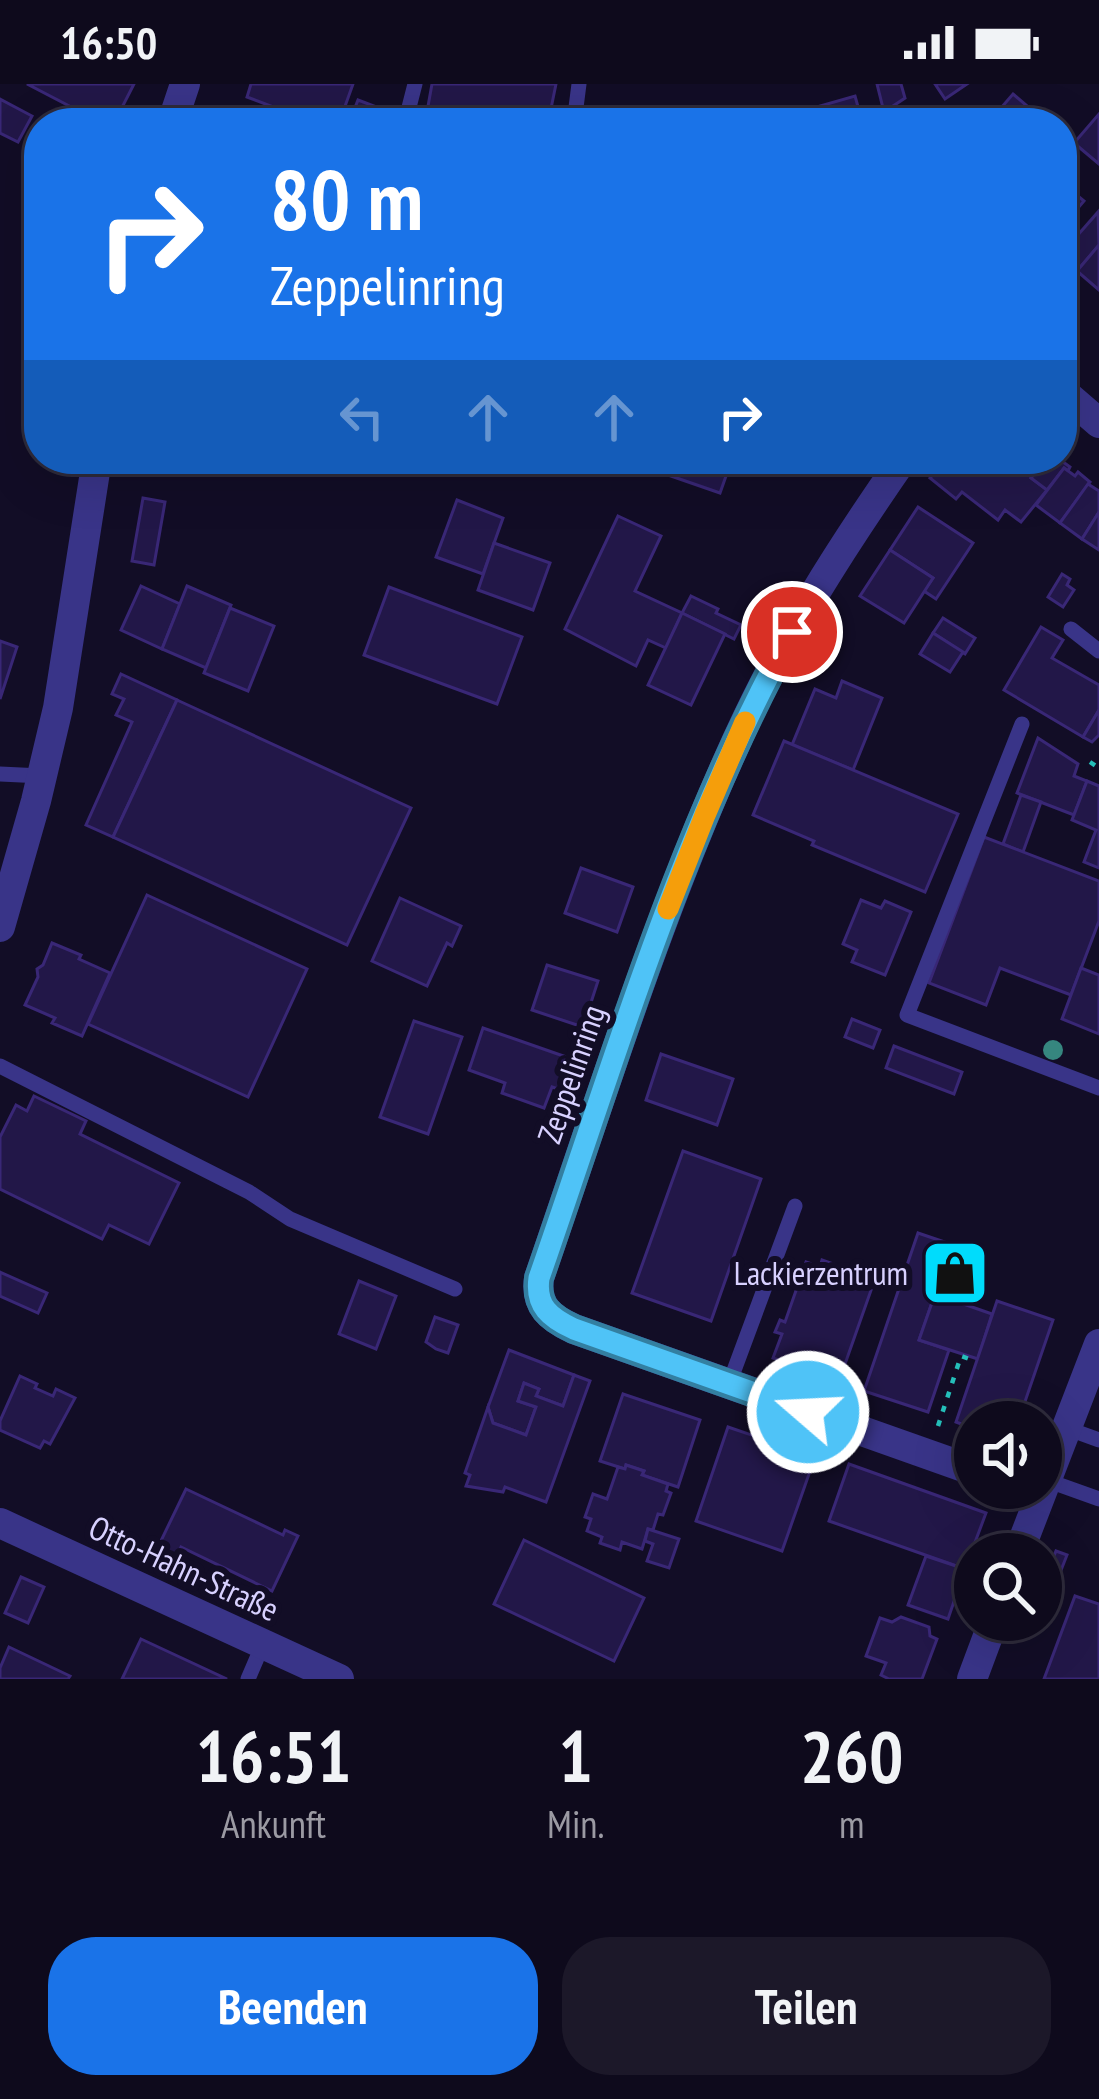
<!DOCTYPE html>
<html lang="de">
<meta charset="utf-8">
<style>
:root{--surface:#0e0a1c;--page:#1c1829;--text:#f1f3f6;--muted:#9b9aa3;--line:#2e2b3b;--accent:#1a73e8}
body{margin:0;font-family:"PT Sans Narrow",sans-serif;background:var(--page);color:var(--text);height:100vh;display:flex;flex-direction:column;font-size:45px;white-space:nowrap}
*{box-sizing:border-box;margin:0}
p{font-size:39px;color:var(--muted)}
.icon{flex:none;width:66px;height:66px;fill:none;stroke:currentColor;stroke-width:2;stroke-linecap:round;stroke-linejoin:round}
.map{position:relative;height:1595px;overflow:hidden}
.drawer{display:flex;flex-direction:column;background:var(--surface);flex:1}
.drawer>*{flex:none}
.hud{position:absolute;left:24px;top:24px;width:1053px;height:366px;border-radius:48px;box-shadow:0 12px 48px #0002,0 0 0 3px var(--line);background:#1a73e8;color:#fff;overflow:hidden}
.buttons{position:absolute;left:954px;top:1317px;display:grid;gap:24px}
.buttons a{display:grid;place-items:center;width:108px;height:108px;border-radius:50%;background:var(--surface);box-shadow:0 12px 48px #0002,0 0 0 3px var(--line);font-size:60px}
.pin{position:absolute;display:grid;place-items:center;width:102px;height:102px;color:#fff;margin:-51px;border:6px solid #fff;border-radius:50%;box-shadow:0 3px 12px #0007}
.me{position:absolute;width:132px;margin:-66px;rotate:289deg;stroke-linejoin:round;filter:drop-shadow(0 0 9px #0008)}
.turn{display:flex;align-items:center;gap:42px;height:252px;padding:0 48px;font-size:54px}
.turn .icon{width:156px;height:156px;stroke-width:2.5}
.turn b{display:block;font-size:84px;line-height:102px}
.lanes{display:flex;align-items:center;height:114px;padding:0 48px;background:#0003;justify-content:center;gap:60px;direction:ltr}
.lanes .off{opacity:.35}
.eta{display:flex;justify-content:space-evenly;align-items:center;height:204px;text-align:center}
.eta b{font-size:72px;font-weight:700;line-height:84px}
.button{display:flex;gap:24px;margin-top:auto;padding:24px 48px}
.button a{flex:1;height:138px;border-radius:48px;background:var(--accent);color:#fff;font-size:48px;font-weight:700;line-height:138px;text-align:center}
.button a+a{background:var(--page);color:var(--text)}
.status{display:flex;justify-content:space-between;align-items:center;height:84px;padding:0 60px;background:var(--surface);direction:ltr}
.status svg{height:33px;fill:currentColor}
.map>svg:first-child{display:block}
.building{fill:#221748;stroke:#392776;stroke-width:3}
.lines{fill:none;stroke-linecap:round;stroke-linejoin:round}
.path{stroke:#25bfba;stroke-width:4.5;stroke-dasharray:6 9;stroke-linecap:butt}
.lane{stroke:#393488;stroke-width:15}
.street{stroke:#393488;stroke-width:30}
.tree{fill:#36867f}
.route-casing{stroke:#337fa1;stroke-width:30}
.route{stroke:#4fc3f7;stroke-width:21}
.slow{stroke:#f59e0b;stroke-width:21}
.labels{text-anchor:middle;stroke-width:12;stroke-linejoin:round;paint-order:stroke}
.street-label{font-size:33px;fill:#d8d1ff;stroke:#120d26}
.poi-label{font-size:33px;fill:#d8d1ff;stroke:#120d26;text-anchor:end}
</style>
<div class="status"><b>16:50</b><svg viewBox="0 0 49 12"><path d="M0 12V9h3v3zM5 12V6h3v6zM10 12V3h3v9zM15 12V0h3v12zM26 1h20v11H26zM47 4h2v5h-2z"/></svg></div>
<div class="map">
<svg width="1099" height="1595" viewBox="0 0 1099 1595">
<rect width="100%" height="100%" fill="#120d26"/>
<g class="building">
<polygon points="27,0 134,0 114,39 102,39"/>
<polygon points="251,0 353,0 339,39 315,39 247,13"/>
<polygon points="432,0 556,0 548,39 500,32 499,39 425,39"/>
<polygon points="877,0 901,0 905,14 884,28"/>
<polygon points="935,0 967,0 945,15"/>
<polygon points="1013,10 1047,39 988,39"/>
<polygon points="855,12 862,37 817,39 813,24"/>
<polygon points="0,15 32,32 18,58 0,49"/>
<polygon points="358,16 382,25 376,39 349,39"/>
<polygon points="1099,30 1099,80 1074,59"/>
<polygon points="1062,99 1084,117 1062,143"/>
<polygon points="1098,128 1099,161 1077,187 1062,174 1062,169"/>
<polygon points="1099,161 1099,206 1077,187"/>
<polygon points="648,375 732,375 720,409 645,383"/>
<polygon points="945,375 1046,375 1031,394 1047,406 1021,438 1005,426 998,436 962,408 956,415 930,394"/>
<polygon points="1046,375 1059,375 1070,383 1068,387 1064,384 1047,406 1031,394"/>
<polygon points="1064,384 1075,392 1078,388 1090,398 1060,439 1036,421"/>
<polygon points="1088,400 1099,407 1099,428 1082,455 1060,439"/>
<polygon points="143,414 165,418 154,481 132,477"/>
<polygon points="457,416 503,434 483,490 436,473"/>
<polygon points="918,423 973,459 936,515 924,507 933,494 890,466"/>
<polygon points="1099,428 1099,466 1082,455"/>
<polygon points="618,432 661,452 635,507 682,529 666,564 648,556 636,582 565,545"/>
<polygon points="494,459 550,479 533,526 478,506"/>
<polygon points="890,466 933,494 904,539 860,512"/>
<polygon points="1062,490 1070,495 1067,501 1074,506 1063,523 1048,513"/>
<polygon points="141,502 180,520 162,565 121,546"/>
<polygon points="187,502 231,521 206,584 162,565"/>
<polygon points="389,503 522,553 497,620 364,571"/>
<polygon points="691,512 718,525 716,529 741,541 734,555 682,529"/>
<polygon points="230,524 274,542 248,607 204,589"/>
<polygon points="682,529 725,550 691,621 648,601"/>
<polygon points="943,534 975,554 965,570 933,549"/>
<polygon points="1041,543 1063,556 1052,574 1099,601 1099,626 1083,653 1004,606"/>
<polygon points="933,549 963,568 950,588 920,570"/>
<polygon points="0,557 17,563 0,615"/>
<polygon points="121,590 177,616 113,753 86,741 132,638 116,631 124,615 112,610"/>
<polygon points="842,597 882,614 853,686 792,661 815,605 836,614"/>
<polygon points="177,616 411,724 347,861 113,753"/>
<polygon points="1099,626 1099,651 1092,658 1083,653"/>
<polygon points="1038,654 1078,680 1074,692 1087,697 1074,731 1017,709"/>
<polygon points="784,657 958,730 925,808 812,761 814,757 753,731"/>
<polygon points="1087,697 1099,702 1099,784 1084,778 1096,746 1072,736"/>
<polygon points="1021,711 1041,718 1023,768 1003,760"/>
<polygon points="984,753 1099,797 1099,837 1071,911 1000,884 986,921 929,899"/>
<polygon points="581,784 633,803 617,848 565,829"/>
<polygon points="147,811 307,885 248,1013 88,940"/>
<polygon points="400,814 461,842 452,862 447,859 427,902 372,877"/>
<polygon points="861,816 881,824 885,817 911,828 885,891 852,878 857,866 843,860"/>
<polygon points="52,859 81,871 79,875 110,889 82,952 52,939 55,934 25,921 38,893 37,885 43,881"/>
<polygon points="547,881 598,897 583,943 532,926"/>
<polygon points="1081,884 1099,891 1099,950 1062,935"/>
<polygon points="852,935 880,946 873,964 845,953"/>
<polygon points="414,937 462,953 428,1050 380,1033"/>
<polygon points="483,944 572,975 561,1006 552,1003 544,1024 502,1009 505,999 469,986"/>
<polygon points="894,962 962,988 954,1010 886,984"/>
<polygon points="661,970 733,995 717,1041 646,1016"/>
<polygon points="34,1012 86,1037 80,1050 179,1099 149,1160 109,1141 102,1155 0,1105 0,1053 16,1021 27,1027"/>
<polygon points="683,1067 761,1095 711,1237 632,1209"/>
<polygon points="918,1149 983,1171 966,1221 935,1210 919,1256 949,1266 928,1328 864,1307"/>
<polygon points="822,1176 875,1195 839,1297 773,1274 782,1250 775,1248 780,1236 785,1238 806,1178 820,1183"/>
<polygon points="0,1188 47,1209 38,1229 0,1212"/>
<polygon points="359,1197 396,1212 376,1265 339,1250"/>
<polygon points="935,1210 992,1230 978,1275 919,1256"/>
<polygon points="997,1217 1053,1236 1018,1338 975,1338 975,1345 956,1338"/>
<polygon points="435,1233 458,1241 448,1269 436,1265 426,1258"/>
<polygon points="509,1266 574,1291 563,1322 536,1312 539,1305 524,1299 518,1317 536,1323 526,1351 493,1339 488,1323"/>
<polygon points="574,1291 590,1297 546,1418 505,1403 503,1408 466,1402 470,1391 465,1389 488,1323 493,1339 526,1351 536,1323 518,1317 524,1299 539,1305 536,1312 563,1322"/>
<polygon points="20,1292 37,1300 35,1304 53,1312 56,1305 75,1314 50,1360 44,1357 40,1364 0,1346 0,1337"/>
<polygon points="623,1310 700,1336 678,1403 642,1391 644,1387 626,1381 625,1385 600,1377"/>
<polygon points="728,1343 781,1361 783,1354 798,1359 795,1366 815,1373 782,1467 696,1437"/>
<polygon points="849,1380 986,1429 965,1485 829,1437"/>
<polygon points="626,1381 644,1387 642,1391 668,1400 666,1407 671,1409 663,1431 658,1430 653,1446 648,1445 642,1465 622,1458 620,1466 600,1459 602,1453 587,1447 591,1435 585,1433 593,1410 607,1415 618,1383 625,1385"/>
<polygon points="186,1405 283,1451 285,1446 298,1452 272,1507 181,1463 176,1474 157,1465"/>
<polygon points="648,1445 679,1455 669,1484 647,1477 653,1460 645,1457"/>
<polygon points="524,1456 644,1514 614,1577 494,1520"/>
<polygon points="1056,1467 1067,1471 1058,1494 1047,1489"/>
<polygon points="926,1472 965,1485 948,1535 908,1521"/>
<polygon points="21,1493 44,1503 28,1539 5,1529"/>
<polygon points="1075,1512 1099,1520 1099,1595 1044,1595"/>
<polygon points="901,1533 929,1543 930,1552 937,1555 922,1595 889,1595 881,1591 886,1579 866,1572 880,1534 892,1538"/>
<polygon points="141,1555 227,1595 122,1595"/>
<polygon points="9,1563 70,1592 68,1595 0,1595 0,1584"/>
</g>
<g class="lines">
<g class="path">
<polyline points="1090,678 1099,684"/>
<polyline points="938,1342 961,1272 972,1276 972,1274"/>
</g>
<g class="lane">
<polyline points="405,39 415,0"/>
<polyline points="574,39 579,0"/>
<polyline points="1071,545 1099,567"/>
<polyline points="1022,640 907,931 1099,1004"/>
<polyline points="0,690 42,692"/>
<polyline points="0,982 249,1108 290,1135 455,1205"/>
<polyline points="729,1300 795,1122"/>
<polyline points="1066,1344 1099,1356"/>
<polyline points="1046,1396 1099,1415"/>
<polyline points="248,1595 263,1560"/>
</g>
<g class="street">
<polyline points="172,39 185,0"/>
<polyline points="1062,307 1099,339"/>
<path d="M903 375C841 464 782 556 737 656 658 830 601 1014 539 1194 535 1222 550 1234 574 1245L975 1387"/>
<polyline points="0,843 36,717 58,624 97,375"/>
<polyline points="0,1439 339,1595"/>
<polyline points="1018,1470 1099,1260"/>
<polyline points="972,1595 994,1536"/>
</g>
</g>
<circle class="tree" cx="1053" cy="966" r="10"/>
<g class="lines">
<defs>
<path id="route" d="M792 548C680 750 615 976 539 1194 535 1222 550 1234 574 1245L808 1328"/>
</defs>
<use href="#route" class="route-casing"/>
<use href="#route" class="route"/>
<polyline class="slow" points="668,825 705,731 745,638"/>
</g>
<defs>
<symbol id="shop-square" viewBox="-11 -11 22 22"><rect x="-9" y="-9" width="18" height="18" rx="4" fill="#00dcfc" stroke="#120d26"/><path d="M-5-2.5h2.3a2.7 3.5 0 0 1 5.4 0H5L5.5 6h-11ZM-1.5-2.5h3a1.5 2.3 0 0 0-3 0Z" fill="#111"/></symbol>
</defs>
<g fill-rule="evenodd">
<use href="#shop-square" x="917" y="1151" width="76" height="76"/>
</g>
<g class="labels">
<g class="street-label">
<text transform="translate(571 990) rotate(-71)" y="12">Zeppelinring</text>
<text transform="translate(184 1484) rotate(25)" y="12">Otto-Hahn-Straße</text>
</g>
<g class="poi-label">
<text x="908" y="1201">Lackierzentrum</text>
</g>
</g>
</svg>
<div class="buttons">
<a><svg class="icon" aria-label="sound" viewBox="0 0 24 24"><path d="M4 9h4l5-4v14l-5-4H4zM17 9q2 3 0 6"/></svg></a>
<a><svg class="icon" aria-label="search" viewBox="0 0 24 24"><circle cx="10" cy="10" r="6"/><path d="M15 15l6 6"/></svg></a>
</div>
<div class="pin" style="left:792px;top:548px;background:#d93025"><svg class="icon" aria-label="arrive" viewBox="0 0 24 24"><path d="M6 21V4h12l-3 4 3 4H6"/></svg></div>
<svg class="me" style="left:808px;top:1328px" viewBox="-20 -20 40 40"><circle r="17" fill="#4fc3f7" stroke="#fff" stroke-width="3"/><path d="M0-11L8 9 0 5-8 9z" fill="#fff"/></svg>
<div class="hud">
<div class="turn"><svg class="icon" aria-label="right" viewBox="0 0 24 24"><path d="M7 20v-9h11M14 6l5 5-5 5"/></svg><div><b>80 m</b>Zeppelinring</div></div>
<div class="lanes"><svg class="icon off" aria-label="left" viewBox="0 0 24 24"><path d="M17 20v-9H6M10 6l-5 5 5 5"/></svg><svg class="icon off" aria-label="ahead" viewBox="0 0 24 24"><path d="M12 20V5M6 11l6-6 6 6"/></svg><svg class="icon off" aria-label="ahead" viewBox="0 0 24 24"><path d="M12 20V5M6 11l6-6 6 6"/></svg><svg class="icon" aria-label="right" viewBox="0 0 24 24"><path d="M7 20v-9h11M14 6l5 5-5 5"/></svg></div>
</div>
</div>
<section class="drawer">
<div class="eta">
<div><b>16:51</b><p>Ankunft</p></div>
<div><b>1</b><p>Min.</p></div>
<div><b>260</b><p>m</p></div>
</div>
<div class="button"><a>Beenden</a><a>Teilen</a></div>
</section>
